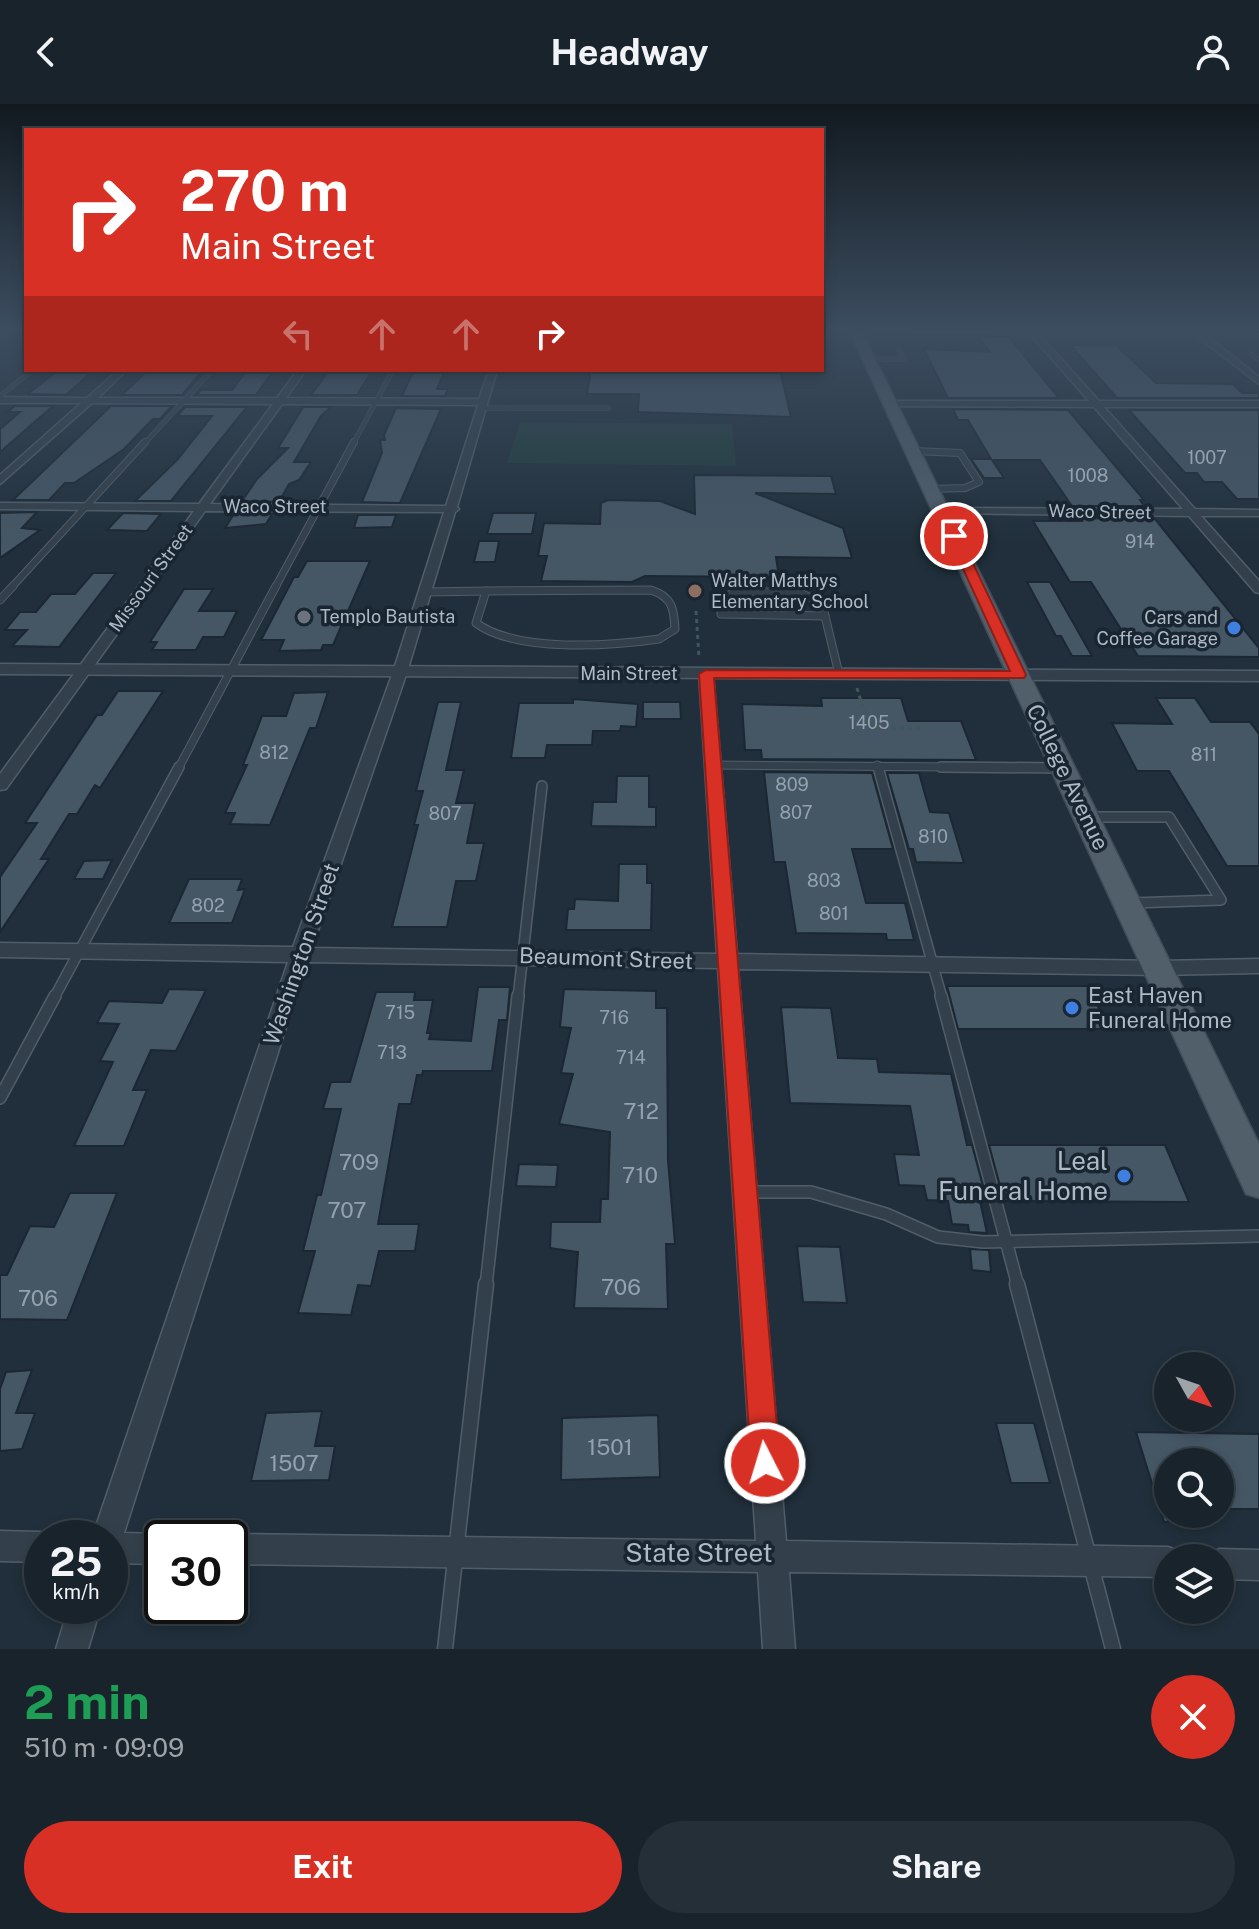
<!DOCTYPE html>
<meta charset="utf-8">
<style>
:root{--surface:#18232c;--page:#252f38;--text:#f1f3f6;--muted:#9fa4a9;--line:#364048;--accent:#d93025}
body{margin:0;font-family:"Public Sans",sans-serif;background:var(--page);color:var(--text);height:100vh;display:flex;flex-direction:column;font-size:30px;white-space:nowrap}
*{box-sizing:border-box;margin:0}
p{font-size:26px;color:var(--muted)}
.icon{flex:none;width:44px;height:44px;fill:none;stroke:currentColor;stroke-width:2;stroke-linecap:round;stroke-linejoin:round}
.map{position:relative;height:1545px;overflow:hidden}
.details{display:flex;flex-direction:column;background:var(--surface);flex:1}
.details>*{flex:none}
.hud{position:absolute;left:24px;top:24px;width:800px;height:244px;border-radius:0px;box-shadow:0 4px 12px #0003,0 0 0 2px var(--line);background:#d93025;color:#fff;overflow:hidden}
.needle{width:52px;rotate:130deg}
.controls{position:absolute;left:1154px;top:1248px;display:grid;gap:16px}
.controls a{display:grid;place-items:center;width:80px;height:80px;border-radius:50%;background:var(--surface);box-shadow:0 4px 12px #0003,0 0 0 2px var(--line);font-size:40px}
.speed{position:absolute;left:24px;top:1416px;display:flex;gap:16px;font-size:40px;font-weight:700;text-align:center}
.speed>*{display:grid;place-content:center;width:104px;height:104px;border-radius:50%;background:var(--surface);box-shadow:0 4px 12px #0003,0 0 0 2px var(--line);line-height:1}
.speed small{font-size:20px;font-weight:400}
.speed .limit{border:4px solid #111;border-radius:12px;background:#fff;color:#111}
.pin{position:absolute;display:grid;place-items:center;width:68px;height:68px;color:#fff;margin:-34px;border:4px solid #fff;border-radius:50%;box-shadow:0 2px 8px #0007}
.me{position:absolute;width:88px;margin:-44px;rotate:355deg;stroke-linejoin:round;filter:drop-shadow(0 0 6px #0008)}
.turn{display:flex;align-items:center;gap:28px;height:168px;padding:0 24px;font-size:36px}
.turn .icon{width:104px;height:104px;stroke-width:2.5}
.turn b{display:block;font-size:56px;line-height:68px}
.lanes{display:flex;align-items:center;height:76px;padding:0 24px;background:#0003;justify-content:center;gap:40px;direction:ltr}
.lanes .off{opacity:.35}
.round{display:grid;place-items:center;flex:none;width:84px;height:84px;border-radius:42px;background:var(--page)}
.overview{display:flex;align-items:center;justify-content:space-between;height:136px;padding:0 24px}
h1{font-size:48px;font-weight:700;line-height:60px;color:#1e9e55}
.cta{display:flex;gap:16px;margin-top:auto;padding:16px 24px}
.cta a{flex:1;height:92px;border-radius:48px;background:var(--accent);color:#fff;font-size:32px;font-weight:700;line-height:92px;text-align:center}
.cta a+a{background:var(--page);color:var(--text)}
header{display:flex;justify-content:space-between;align-items:center;height:104px;padding:0 24px;background:var(--surface);font-size:36px;font-weight:700}
.map>svg:first-child{display:block}
.green{fill:#223c3c}
.building{fill:#455665;stroke:#1b2732;stroke-width:2}
.lines{fill:none;stroke-linecap:round;stroke-linejoin:round}
.service-far5-casing{stroke:#515e69;stroke-width:5}
.service-far4-casing{stroke:#515e69;stroke-width:8}
.service-far3-casing{stroke:#515e69;stroke-width:9}
.service-far2-casing{stroke:#515e69;stroke-width:12}
.service-far1-casing{stroke:#515e69;stroke-width:14}
.service-casing{stroke:#515e69;stroke-width:17}
.minor-casing{stroke:#515e69;stroke-width:3}
.tertiary-casing{stroke:#515e69;stroke-width:3}
.primary-casing{stroke:#404c57;stroke-width:3}
.path{stroke:#3f5858;stroke-width:3;stroke-dasharray:4 4;stroke-linecap:butt}
.service-far5{stroke:#33404b;stroke-width:4}
.service-far4{stroke:#33404b;stroke-width:6}
.service-far3{stroke:#33404b;stroke-width:7}
.service-far2{stroke:#33404b;stroke-width:9}
.service-far1{stroke:#33404b;stroke-width:11}
.service{stroke:#33404b;stroke-width:14}
.minor{fill:#33404b;fill-rule:evenodd}
.tertiary{fill:#33404b;fill-rule:evenodd}
.primary{fill:#515f6b;fill-rule:evenodd}
.route{fill:#d93025;stroke:#8d1f18;stroke-width:2}
.education-dot{fill:#8d6e63;stroke:#192530;stroke-width:3}
.worship-dot{fill:#6b7280;stroke:#192530;stroke-width:3}
.shop-dot{fill:#3f7fe0;stroke:#192530;stroke-width:3}
.labels{text-anchor:middle;stroke-width:7;stroke-linejoin:round;paint-order:stroke}
.number-label{font-size:18px;fill:#94a2ae}
.far-street-label{font-size:18px;fill:#aebbc7;stroke:#192530}
.far-poi-label{font-size:18px;fill:#aebbc7;stroke:#192530;text-anchor:start}
.street-label{font-size:22px;fill:#aebbc7;stroke:#192530}
.poi-label{font-size:22px;fill:#aebbc7;stroke:#192530;text-anchor:start}
.near-number-label{font-size:22px;fill:#94a2ae}
.near-poi-label{font-size:26px;fill:#aebbc7;stroke:#192530;text-anchor:end}
.near-street-label{font-size:26px;fill:#aebbc7;stroke:#192530}
</style>
<header><svg class="icon" aria-label="back" viewBox="0 0 24 24"><path d="M15 5l-7 7 7 7"/></svg>Headway<svg class="icon" aria-label="person" viewBox="0 0 24 24"><circle cx="12" cy="8" r="4"/><path d="M4 21q1-7 8-7t8 7"/></svg></header>
<div class="map">
<svg width="1259" height="1545" viewBox="0 0 1259 1545">
<rect width="100%" height="100%" fill="#202f3b"/>
<polygon class="green" points="520,318 732,320 736,362 507,359"/>
<g class="building">
<polygon points="978,232 1008,232 1059,294 948,294 924,245 990,248"/>
<polygon points="1070,241 1116,241 1156,279 1233,280 1242,289 1259,289 1259,294 1117,294"/>
<polygon points="58,266 94,266 66,291 28,290"/>
<polygon points="148,266 203,266 182,291 122,291"/>
<polygon points="247,266 274,266 256,291 196,291 201,286 232,286"/>
<polygon points="414,266 444,267 437,285 448,285 445,292 402,292"/>
<polygon points="591,266 780,266 791,313 638,308 639,290 587,290"/>
<polygon points="329,267 372,267 357,291 311,291"/>
<polygon points="15,302 53,302 0,348 0,325 20,308 7,308"/>
<polygon points="111,302 172,302 160,315 153,315 124,345 74,379 65,379 49,396 13,396"/>
<polygon points="185,303 247,303 171,397 135,397 177,356 212,312 177,312"/>
<polygon points="303,303 331,303 321,312 294,358 311,358 299,376 289,380 279,398 242,397 257,375 288,344 278,344"/>
<polygon points="396,304 441,305 400,399 362,398 382,349 380,336 385,336 384,331"/>
<polygon points="953,305 1068,306 1144,396 1140,396 1144,402 1072,402 1040,356 992,356 1004,374 984,374 971,355 991,355 968,316 958,316"/>
<polygon points="1129,306 1259,306 1259,395 1237,395 1222,378 1204,378 1197,369 1185,369"/>
<polygon points="694,371 831,372 836,390 755,389 843,424 852,454 776,453 779,473 645,472 632,478 541,477 547,452 538,452 544,419 600,420 601,399 608,396 660,397 695,410"/>
<polygon points="37,408 22,424 40,426 0,454 0,409"/>
<polygon points="123,409 161,410 147,427 107,426"/>
<polygon points="493,409 536,409 532,430 487,430"/>
<polygon points="234,410 272,410 266,420 225,424"/>
<polygon points="358,411 396,411 392,423 354,424"/>
<polygon points="1080,414 1155,415 1259,544 1259,553 1138,552 1091,478 1070,478 1033,417 1082,417"/>
<polygon points="479,437 499,437 495,458 474,458"/>
<polygon points="307,457 370,457 333,541 323,541 321,546 279,547 284,536 261,536 294,473 298,473"/>
<polygon points="93,469 116,469 59,543 12,542 27,526 5,526 20,508 36,508 51,490 75,490"/>
<polygon points="1027,478 1050,478 1092,552 1072,552 1061,532 1056,532"/>
<polygon points="184,485 213,485 199,507 237,507 224,533 203,533 196,546 152,546 157,538 150,538"/>
<polygon points="118,587 163,587 100,684 95,681 77,710 69,710 41,755 49,755 0,828 0,773 37,719 25,719 97,611 102,611"/>
<polygon points="328,588 316,624 310,624 270,721 230,720 235,709 225,709 247,661 243,661 262,612 286,612 294,589"/>
<polygon points="821,594 901,594 908,617 961,617 976,656 762,655 761,646 745,646 742,600 822,602"/>
<polygon points="1156,594 1195,594 1211,618 1250,618 1259,630 1259,762 1227,762 1169,667 1137,667 1112,619 1172,620"/>
<polygon points="573,595 638,600 636,623 621,622 620,627 593,627 592,641 547,641 545,654 511,654 519,599 573,599"/>
<polygon points="438,598 461,598 446,666 464,666 456,699 475,699 467,739 484,739 476,777 456,777 447,823 392,823 418,721 414,721 423,687 416,687"/>
<polygon points="643,598 680,598 681,615 643,615"/>
<polygon points="764,668 872,669 893,745 852,745 866,799 905,799 914,836 887,836 886,830 796,829 785,758 774,758"/>
<polygon points="887,669 919,669 930,708 949,709 964,759 916,758 913,745 909,745"/>
<polygon points="617,672 649,672 649,703 656,703 656,723 591,722 593,698 616,698"/>
<polygon points="112,756 103,775 74,775 84,757"/>
<polygon points="619,760 647,760 647,779 652,779 651,826 566,826 568,805 574,805 575,795 618,797"/>
<polygon points="189,775 242,775 238,786 245,785 232,819 169,819"/>
<polygon points="947,882 1090,882 1107,925 958,925"/>
<polygon points="478,883 510,883 507,916 499,916 492,967 423,967 422,971 417,971 411,1000 399,1000 378,1120 419,1120 415,1147 379,1147 371,1182 358,1181 351,1211 298,1209 315,1147 303,1147 317,1091 321,1091 341,1005 323,1005 331,978 350,978 376,888 415,888 414,896 433,896 427,929 431,929 429,935 471,937"/>
<polygon points="169,885 206,886 176,947 151,946 133,986 147,986 124,1042 74,1042 113,958 100,957 119,920 97,919 109,897 162,899"/>
<polygon points="564,885 656,887 656,904 667,904 668,1056 675,1140 666,1140 668,1205 574,1204 578,1148 550,1144 551,1118 600,1118 601,1095 608,1095 610,1028 559,1020 573,970 561,969 571,924 560,923"/>
<polygon points="781,903 831,904 838,954 877,955 879,968 951,970 967,1041 972,1041 987,1097 980,1097 987,1129 969,1128 968,1121 952,1120 948,1097 927,1096 924,1082 899,1081 894,1050 919,1051 910,1002 790,999"/>
<polygon points="989,1041 1165,1041 1189,1098 1004,1097"/>
<polygon points="519,1060 558,1061 556,1083 516,1082"/>
<polygon points="70,1089 117,1089 67,1216 0,1215 0,1171 7,1171 30,1122 54,1123"/>
<polygon points="797,1142 840,1143 847,1199 803,1198"/>
<polygon points="970,1145 989,1146 991,1168 972,1166"/>
<polygon points="32,1266 16,1309 35,1309 22,1345 0,1347 0,1285 6,1268"/>
<polygon points="322,1307 315,1342 335,1342 329,1376 251,1377 266,1309"/>
<polygon points="658,1311 660,1373 561,1376 562,1314"/>
<polygon points="996,1319 1034,1319 1050,1379 1011,1379"/>
<polygon points="1136,1328 1259,1330 1259,1405 1220,1405 1220,1358 1168,1358 1168,1418 1164,1418"/>
</g>
<g class="lines">
<defs>
<g id="service-far5">
<polyline points="1252,250 1259,256"/>
<polyline points="869,255 904,255 899,246"/>
<polyline points="0,292 33,266"/>
<polyline points="482,304 608,304"/>
<polyline points="144,340 212,266"/>
<polyline points="353,340 393,266"/>
</g>
<g id="service-far4">
<polyline points="913,347 960,349 979,378 965,384 931,385"/>
<polyline points="11,484 145,338"/>
<polyline points="275,484 354,338"/>
</g>
<g id="service-far3">
<path d="M651 486C672 493 674 504 675 525L659 535C610 542 517 549 476 519L486 487Z"/>
<polyline points="426,488 486,487"/>
<polygon points="734,488 798,488 822,499 825,512 721,510 721,496"/>
<polyline points="0,496 13,482"/>
<polyline points="825,512 839,570"/>
<polyline points="714,661 1062,664"/>
<polyline points="877,661 878,665"/>
<polyline points="178,665 276,482"/>
</g>
<g id="service-far2">
<polyline points="878,663 942,894"/>
<polyline points="941,663 1062,664"/>
<polyline points="1087,713 1169,713 1221,796 1132,799"/>
<polyline points="54,894 179,663"/>
<polyline points="518,894 542,682"/>
</g>
<g id="service-far1">
<polyline points="941,892 1018,1182"/>
<polyline points="0,994 55,892"/>
<polyline points="747,1088 811,1088 886,1110 938,1133 983,1138 1259,1132"/>
<polyline points="486,1182 518,892"/>
</g>
<g id="service">
<polyline points="1017,1180 1113,1545"/>
<polyline points="445,1545 486,1180"/>
</g>
<g id="minor">
<polygon points="0,226 6,226 0,229"/>
<polygon points="908,226 1259,226 1259,229 1203,229 1259,273 1259,280 1193,229 1038,229 1099,297 1259,297 1259,303 1104,303 1195,405 1259,406 1259,412 1201,412 1259,477 1259,489 1255,488 1189,412 937,409 935,407 941,404 1183,405 1094,303 887,302 890,297 1089,297 1029,229 912,228"/>
<path d="M118 266H127L98 294H277L298 266H306L286 294 479 295 489 266H497L457 403 459 405 455 408 407 568 312 844 717 850 699 570 706 566 713 570 737 850 1159 857 1259 855V869L1159 871 738 865 786 1437 1168 1443 1179 1447 1182 1454H1168V1473L789 1468 795 1545H763L758 1468 230 1460V1434H220L230 1430 756 1437 718 864 307 858 124 1429 162 1430 172 1434H162V1460L110 1459V1434H92L288 858 0 853V839L293 843 393 568 444 408 205 407 6 685 0 686V670L194 407 0 405V399L199 400 273 300 92 299 0 380V371L81 299H0V293L87 294ZM282 300 478 301 446 402 210 400Z"/>
<polygon points="0,1427 42,1428 53,1434 42,1434 42,1458 0,1457"/>
<polygon points="1220,1445 1259,1446 1259,1476 1220,1475 1220,1454 1207,1454 1209,1449"/>
<polygon points="69,1502 101,1502 88,1545 56,1545"/>
</g>
<polygon id="tertiary" points="0,560 1259,567 1259,577 0,570"/>
<polygon id="primary" points="849,226 861,226 1259,1040 1259,1094 1246,1090"/>
</defs>
<use href="#service-far5" class="service-far5-casing"/>
<use href="#service-far4" class="service-far4-casing"/>
<use href="#service-far3" class="service-far3-casing"/>
<use href="#service-far2" class="service-far2-casing"/>
<use href="#service-far1" class="service-far1-casing"/>
<use href="#service" class="service-casing"/>
<use href="#minor" class="minor-casing"/>
<use href="#tertiary" class="tertiary-casing"/>
<use href="#primary" class="primary-casing"/>
<g class="path">
<polyline points="696,507 699,553"/>
<polyline points="857,584 869,624 924,624"/>
</g>
<use href="#service-far5" class="service-far5"/>
<use href="#service-far4" class="service-far4"/>
<use href="#service-far3" class="service-far3"/>
<use href="#service-far2" class="service-far2"/>
<use href="#service-far1" class="service-far1"/>
<use href="#service" class="service"/>
<use href="#minor" class="minor"/>
<use href="#tertiary" class="tertiary"/>
<use href="#primary" class="primary"/>
</g>
<linearGradient id="sky" x2="0" y2="1"><stop stop-color="#121a20"/><stop offset="0.51" stop-color="#3c4d60"/><stop offset="1" stop-color="#3c4d60" stop-opacity="0"/></linearGradient>
<rect width="1259" height="442" fill="url(#sky)"/>
<polygon class="route" points="954,429 960,432 1026,571 1024,574 714,574 780,1359 775,1369 765,1374 755,1369 751,1359 699,570 706,566 1010,567 948,432"/>
<circle class="education-dot" cx="695" cy="487" r="8"/>
<circle class="worship-dot" cx="304" cy="513" r="8"/>
<g class="shop-dot">
<circle cx="1234" cy="524" r="8"/>
<circle cx="1072" cy="904" r="8"/>
<circle cx="1124" cy="1072" r="8"/>
</g>
<g class="labels">
<g class="number-label">
<text x="1207" y="360">1007</text>
<text x="1088" y="378">1008</text>
<text x="1140" y="444">914</text>
<text x="869" y="625">1405</text>
<text x="274" y="655">812</text>
<text x="1204" y="657">811</text>
<text x="792" y="687">809</text>
<text x="796" y="715">807</text>
<text x="445" y="716">807</text>
<text x="933" y="739">810</text>
<text x="824" y="783">803</text>
<text x="208" y="808">802</text>
<text x="834" y="816">801</text>
<text x="400" y="915">715</text>
<text x="614" y="920">716</text>
<text x="392" y="955">713</text>
<text x="631" y="960">714</text>
</g>
<g class="far-street-label">
<text x="275" y="409">Waco Street</text>
<text transform="translate(1100 408) rotate(1)" y="6">Waco Street</text>
<text transform="translate(151 474) rotate(-54)" y="6">Missouri Street</text>
<text x="629" y="576">Main Street</text>
</g>
<g class="far-poi-label">
<text x="711" y="483">Walter Matthys<tspan x="711" dy="21">Elementary School</tspan></text>
<text x="320" y="519">Templo Bautista</text>
<text x="1218" y="520" text-anchor="end">Cars and<tspan x="1218" dy="21">Coffee Garage</tspan></text>
</g>
<g class="street-label">
<text transform="translate(1068 673) rotate(64)" y="8">College Avenue</text>
<text transform="translate(301 850) rotate(-71)" y="8">Washington Street</text>
<text transform="translate(606 854) rotate(2)" y="8">Beaumont Street</text>
</g>
<g class="poi-label">
<text x="1088" y="899">East Haven<tspan x="1088" dy="25">Funeral Home</tspan></text>
</g>
<g class="near-number-label">
<text x="641" y="1015">712</text>
<text x="359" y="1066">709</text>
<text x="640" y="1079">710</text>
<text x="347" y="1114">707</text>
<text x="621" y="1191">706</text>
<text x="38" y="1202">706</text>
<text x="610" y="1351">1501</text>
<text x="294" y="1367">1507</text>
</g>
<g class="near-poi-label">
<text x="1108" y="1066">Leal<tspan x="1108" dy="30">Funeral Home</tspan></text>
</g>
<g class="near-street-label">
<text x="699" y="1458">State Street</text>
</g>
</g>
</svg>
<div class="controls">
<a><svg class="needle" viewBox="-14 -14 28 28"><path d="M0-13l5 13h-10z" fill="#e53935"/><path d="M0 13l5-13h-10z" fill="#9fa4a9"/></svg></a>
<a><svg class="icon" aria-label="search" viewBox="0 0 24 24"><circle cx="10" cy="10" r="6"/><path d="M15 15l6 6"/></svg></a>
<a><svg class="icon" aria-label="layers" viewBox="0 0 24 24"><path d="M12 4l9 5-9 5-9-5zM3 14l9 5 9-5"/></svg></a>
</div>
<div class="speed"><div>25<small>km/h</small></div><div class="limit">30</div></div>
<div class="pin" style="left:954px;top:432px;background:#d93025"><svg class="icon" aria-label="arrive" viewBox="0 0 24 24"><path d="M6 21V4h12l-3 4 3 4H6"/></svg></div>
<svg class="me" style="left:765px;top:1359px" viewBox="-20 -20 40 40"><circle r="17" fill="#d93025" stroke="#fff" stroke-width="3"/><path d="M0-11L8 9 0 5-8 9z" fill="#fff"/></svg>
<div class="hud">
<div class="turn"><svg class="icon" aria-label="right" viewBox="0 0 24 24"><path d="M7 20v-9h11M14 6l5 5-5 5"/></svg><div><b>270 m</b>Main Street</div></div>
<div class="lanes"><svg class="icon off" aria-label="left" viewBox="0 0 24 24"><path d="M17 20v-9H6M10 6l-5 5 5 5"/></svg><svg class="icon off" aria-label="ahead" viewBox="0 0 24 24"><path d="M12 20V5M6 11l6-6 6 6"/></svg><svg class="icon off" aria-label="ahead" viewBox="0 0 24 24"><path d="M12 20V5M6 11l6-6 6 6"/></svg><svg class="icon" aria-label="right" viewBox="0 0 24 24"><path d="M7 20v-9h11M14 6l5 5-5 5"/></svg></div>
</div>
</div>
<section class="details">
<div class="overview"><div><h1>2 min</h1><p>510 m · 09:09</p></div><a class="round" style="background:#d93025;color:#fff"><svg class="icon" aria-label="close" viewBox="0 0 24 24"><path d="M6 6l12 12M18 6L6 18"/></svg></a></div>
<div class="cta"><a>Exit</a><a>Share</a></div>
</section>
